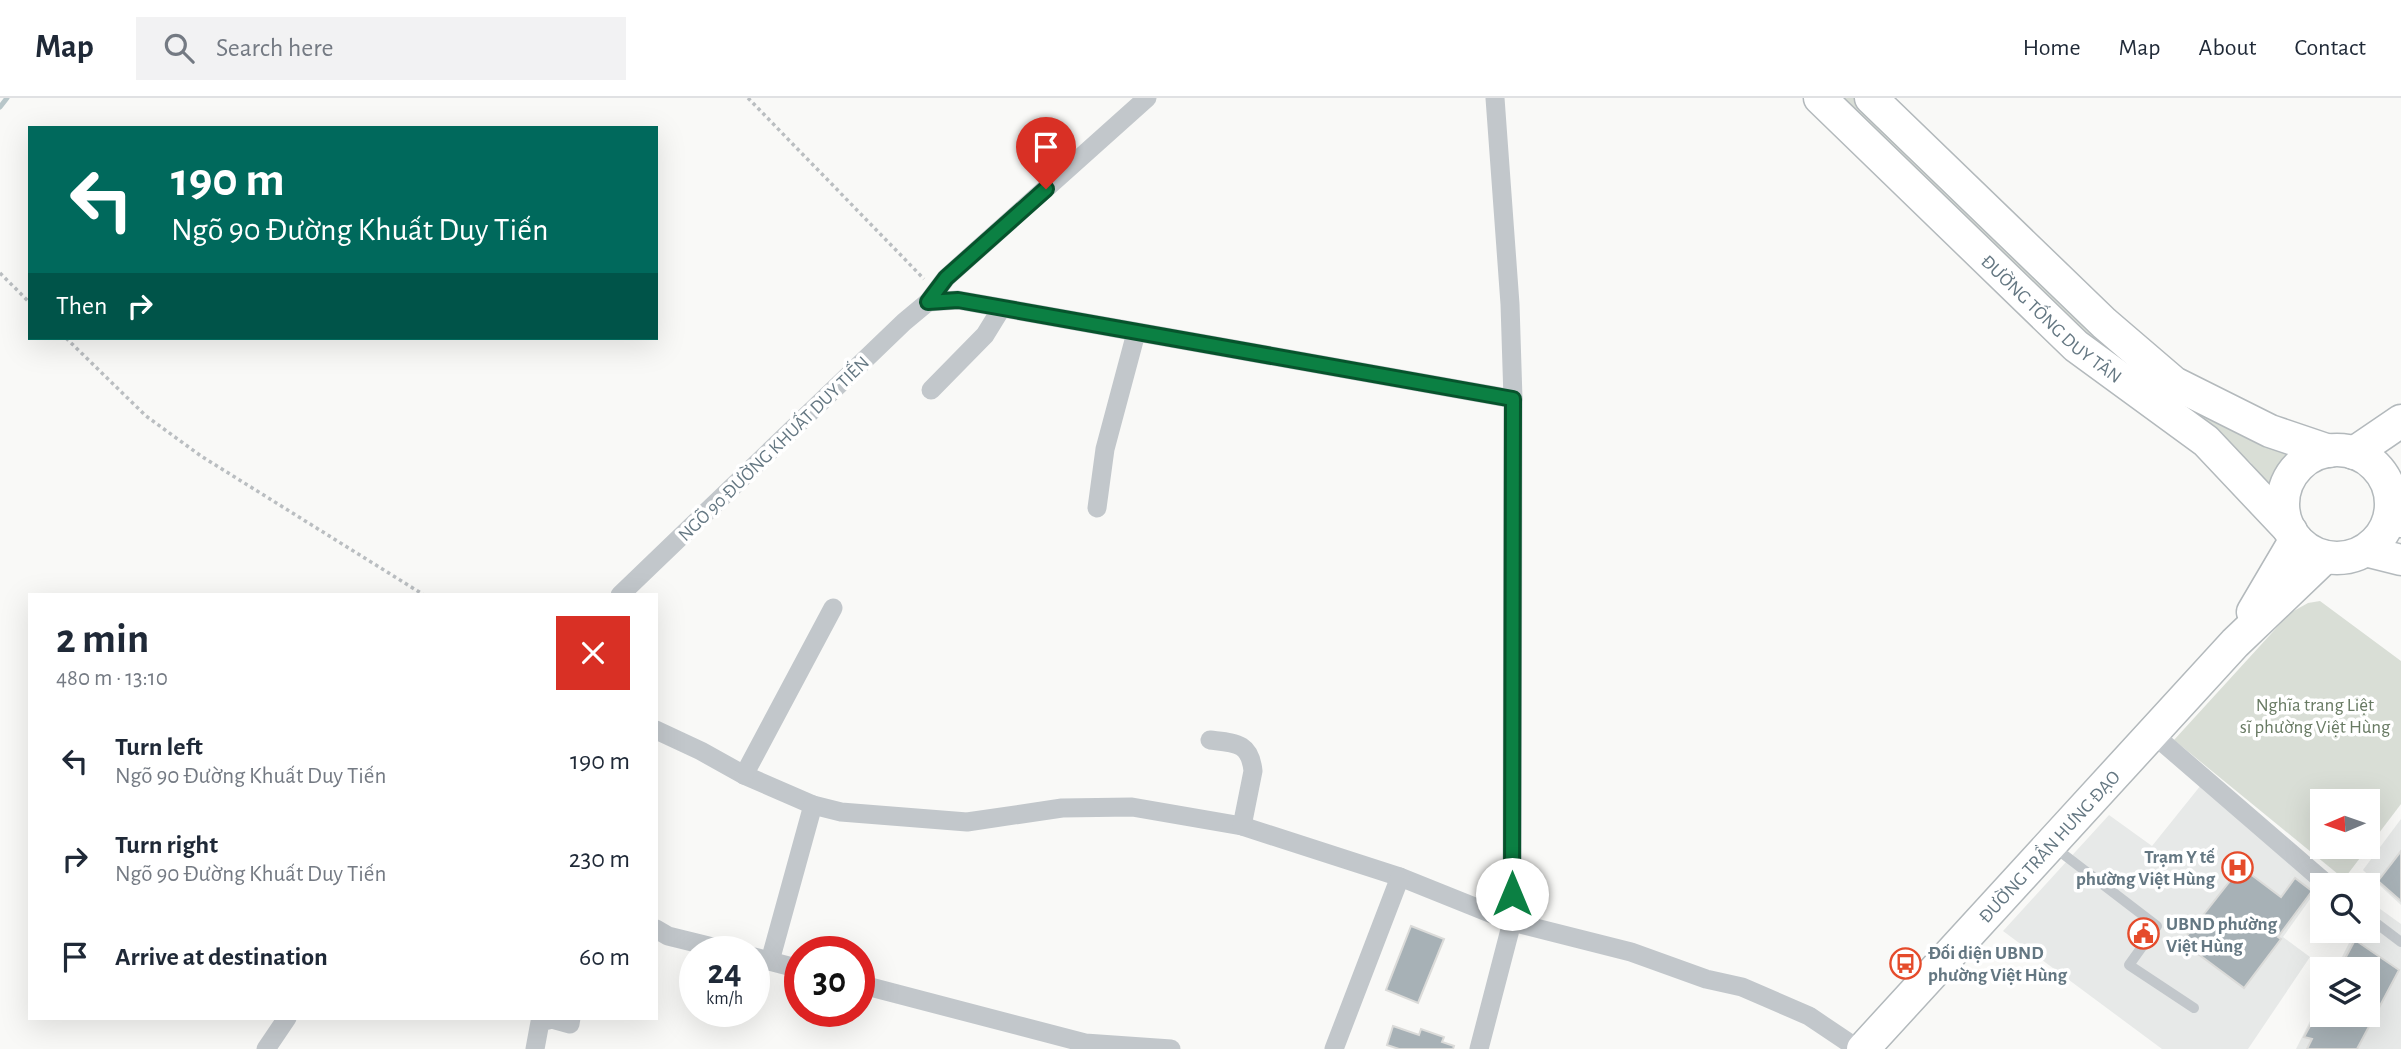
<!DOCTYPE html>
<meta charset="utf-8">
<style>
:root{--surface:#fff;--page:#f2f2f3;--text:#1f2937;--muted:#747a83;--line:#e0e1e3}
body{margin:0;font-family:"Alegreya Sans",sans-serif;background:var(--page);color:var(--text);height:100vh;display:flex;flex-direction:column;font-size:26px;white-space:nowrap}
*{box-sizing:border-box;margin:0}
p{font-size:23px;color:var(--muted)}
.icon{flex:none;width:38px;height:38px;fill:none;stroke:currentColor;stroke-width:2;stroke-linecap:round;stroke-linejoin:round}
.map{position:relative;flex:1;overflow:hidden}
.details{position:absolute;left:28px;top:495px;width:630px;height:427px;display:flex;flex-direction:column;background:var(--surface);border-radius:0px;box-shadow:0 7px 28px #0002}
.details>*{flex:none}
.hud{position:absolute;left:28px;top:28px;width:630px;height:214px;border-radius:0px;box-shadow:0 7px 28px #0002;background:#00695c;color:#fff;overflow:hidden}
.needle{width:46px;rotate:268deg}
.fabs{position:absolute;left:2310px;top:691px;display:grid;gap:14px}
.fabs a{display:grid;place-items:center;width:70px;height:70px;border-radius:0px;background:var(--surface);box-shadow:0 7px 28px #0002;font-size:35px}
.speed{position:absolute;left:679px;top:838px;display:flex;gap:14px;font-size:35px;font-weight:700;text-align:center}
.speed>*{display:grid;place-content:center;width:91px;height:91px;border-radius:50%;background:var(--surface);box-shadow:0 7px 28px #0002;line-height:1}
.speed small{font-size:18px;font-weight:400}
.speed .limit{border:10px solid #d22;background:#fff;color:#111}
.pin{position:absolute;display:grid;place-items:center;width:60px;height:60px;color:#fff;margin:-72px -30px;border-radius:50% 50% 50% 0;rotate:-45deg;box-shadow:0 0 7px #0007}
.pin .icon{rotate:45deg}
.me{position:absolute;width:77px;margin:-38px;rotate:0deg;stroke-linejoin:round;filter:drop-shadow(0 0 5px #0008)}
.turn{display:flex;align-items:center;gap:24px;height:147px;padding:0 28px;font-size:32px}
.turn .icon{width:91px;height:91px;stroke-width:2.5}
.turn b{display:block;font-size:49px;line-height:60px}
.then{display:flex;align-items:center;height:66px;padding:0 28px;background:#0003;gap:14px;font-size:26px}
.round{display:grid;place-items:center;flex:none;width:74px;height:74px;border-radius:0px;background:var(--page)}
.summary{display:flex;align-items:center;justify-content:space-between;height:119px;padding:0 28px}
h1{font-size:42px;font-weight:700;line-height:52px}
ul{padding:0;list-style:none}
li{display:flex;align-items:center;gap:21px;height:98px;padding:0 28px}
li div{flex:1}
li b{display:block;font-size:26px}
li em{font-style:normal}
header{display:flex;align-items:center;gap:42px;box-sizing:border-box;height:98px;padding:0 35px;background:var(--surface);border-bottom:2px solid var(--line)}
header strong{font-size:33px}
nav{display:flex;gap:38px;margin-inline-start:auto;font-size:24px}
.search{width:490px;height:63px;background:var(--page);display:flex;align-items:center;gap:18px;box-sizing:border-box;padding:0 24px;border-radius:0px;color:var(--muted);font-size:26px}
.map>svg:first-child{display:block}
.built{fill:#e7e9e8}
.green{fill:#d9ded6;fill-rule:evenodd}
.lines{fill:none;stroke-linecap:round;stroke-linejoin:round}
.stream{stroke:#b8c6c9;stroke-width:5}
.building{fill:#a7b1b6;stroke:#dbdbd9;stroke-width:2}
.primary-casing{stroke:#b4babd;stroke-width:33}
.trunk-casing{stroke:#b3b9bc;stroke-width:35}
.path{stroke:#babec1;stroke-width:3.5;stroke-dasharray:3.5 3.5;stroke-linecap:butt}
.service{stroke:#c2c7cb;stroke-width:10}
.minor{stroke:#c2c7cb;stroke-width:19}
.primary{stroke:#fff;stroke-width:30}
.trunk{stroke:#fff;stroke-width:32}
.route-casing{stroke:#07532c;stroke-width:18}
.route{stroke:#0b8043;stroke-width:12}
.labels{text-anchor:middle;stroke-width:7;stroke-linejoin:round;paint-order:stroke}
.street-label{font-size:19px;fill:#647782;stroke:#fff}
.park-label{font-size:19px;fill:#687a63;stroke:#fff}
.poi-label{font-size:19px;font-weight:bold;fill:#647782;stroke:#fff;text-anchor:start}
</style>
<header>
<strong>Map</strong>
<div class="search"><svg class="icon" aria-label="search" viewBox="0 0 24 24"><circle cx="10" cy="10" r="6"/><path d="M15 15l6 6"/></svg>Search here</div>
<nav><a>Home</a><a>Map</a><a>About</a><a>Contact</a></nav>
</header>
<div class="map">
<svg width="2401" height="951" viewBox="0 0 2401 951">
<rect width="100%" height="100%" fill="#f9f9f7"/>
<g class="built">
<polygon points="2201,687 2318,790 2283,839 2310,859 2248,951 2162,951 2003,833 2109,717 2152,748"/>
<polygon points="2401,721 2401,807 2363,772"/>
<polygon points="2369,803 2401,826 2401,951 2296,951 2322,899 2322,917 2368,917 2368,872 2336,871 2355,833 2368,833"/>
</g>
<g class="green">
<polygon points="1836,0 1854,0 2135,264 2300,350 2270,397 2251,365 2226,343 2111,261"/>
<path d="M2320 503 2401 563V706L2344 781 2174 642 2290 515 2308 505ZM2322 704H2368V749H2322Z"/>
</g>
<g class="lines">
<polyline class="stream" points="0,9 7,0"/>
</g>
<g class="building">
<polygon points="2401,753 2401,803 2378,783"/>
<polygon points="2241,769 2281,799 2295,780 2312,793 2278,839 2281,841 2244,890 2182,844"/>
<polygon points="1411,828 1444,841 1418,905 1386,892"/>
<polygon points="2355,842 2399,872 2357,951 2307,951 2312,941 2304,939 2316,917 2368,917 2368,872 2339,872"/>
<polygon points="1393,928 1419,937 1421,931 1444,939 1442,944 1454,948 1453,951 1399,951 1387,947"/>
</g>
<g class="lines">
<defs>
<g id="primary">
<polyline points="2390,418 2401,424"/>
<polyline points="2365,453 2401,462"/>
</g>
<g id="trunk">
<path id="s1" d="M1820 0 2076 248 2206 343 2291 433"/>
<polyline points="1871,0 2104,225 2174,285 2270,333 2329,353"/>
<circle cx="2337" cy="406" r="54"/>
<polyline points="2354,355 2401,323"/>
<polyline points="2253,514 2296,441"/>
<path id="s2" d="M1863 951 2235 545 2325 459"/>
</g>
</defs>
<use href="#primary" class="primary-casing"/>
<use href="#trunk" class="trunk-casing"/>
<g class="path">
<polyline points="748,0 924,181"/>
<polyline points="0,175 30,205"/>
<polyline points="66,240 146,318 201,358 424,497"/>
</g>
<g class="service">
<polyline points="2054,749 2157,828 2129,867 2194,910"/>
<polyline points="2368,819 2401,844"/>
</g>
<g class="minor">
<polyline points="928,204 958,202 1513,301"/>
<polyline points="931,292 985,237 1001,211"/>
<polyline points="1097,410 1105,351 1136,235"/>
<polyline points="620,497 904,224 928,204 946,180 1147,0"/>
<polyline points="656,632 701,653 744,677 813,707 841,714 967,724 1062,710 1132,709 1242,728 1400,779 1512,824 1631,854 1706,881 1742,889 1809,918 1858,951"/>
<polyline points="2153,636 2329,788"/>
<path d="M1210 642C1235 645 1250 644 1253 673L1242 728"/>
<polyline points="744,677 833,510"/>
<polyline points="656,831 668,838 733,854"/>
<polyline points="754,859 800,871"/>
<polyline points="770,863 813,707"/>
<polyline points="859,886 1085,945 1171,951"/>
<polyline points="266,951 287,920"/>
<polyline points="535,951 540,924 552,921 570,926 571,920"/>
<polyline points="1334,951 1400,779"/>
<polyline points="1479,951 1512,824 1513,301 1510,206 1495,0"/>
</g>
<use href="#primary" class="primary"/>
<use href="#trunk" class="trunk"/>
</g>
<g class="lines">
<defs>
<polyline id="route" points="1046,91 946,180 928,204 958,202 1513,301 1512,796"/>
</defs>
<use href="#route" class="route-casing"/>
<use href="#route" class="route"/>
</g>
<defs>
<symbol id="hospital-ring" viewBox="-11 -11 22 22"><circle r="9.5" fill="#fff" stroke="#e54b2b" stroke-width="1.5"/><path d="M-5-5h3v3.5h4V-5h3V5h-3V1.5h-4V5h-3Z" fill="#e54b2b"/></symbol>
<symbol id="civic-ring" viewBox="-11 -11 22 22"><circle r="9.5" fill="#fff" stroke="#e54b2b" stroke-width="1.5"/><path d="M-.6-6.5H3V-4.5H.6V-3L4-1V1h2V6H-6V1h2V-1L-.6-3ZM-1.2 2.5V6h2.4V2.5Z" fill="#e54b2b"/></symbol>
<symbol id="bus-ring" viewBox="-11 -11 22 22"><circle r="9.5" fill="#fff" stroke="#e54b2b" stroke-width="1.5"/><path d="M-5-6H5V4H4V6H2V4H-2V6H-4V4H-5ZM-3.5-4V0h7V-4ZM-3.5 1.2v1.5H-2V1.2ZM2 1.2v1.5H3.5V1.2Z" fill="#e54b2b"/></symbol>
</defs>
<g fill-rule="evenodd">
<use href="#hospital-ring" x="2220" y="752" width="35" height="35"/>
<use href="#civic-ring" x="2126" y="818" width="35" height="35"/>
<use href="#bus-ring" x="1888" y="848" width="35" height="35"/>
</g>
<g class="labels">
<g class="street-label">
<text dy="7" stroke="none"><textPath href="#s1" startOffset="320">ĐƯỜNG TỐNG DUY TÂN</textPath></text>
<text transform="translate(773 350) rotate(-44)" y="7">NGÕ 90 ĐƯỜNG KHUẤT DUY TIẾN</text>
<text dy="7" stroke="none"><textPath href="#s2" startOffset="275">ĐƯỜNG TRẦN HƯNG ĐẠO</textPath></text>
</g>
<g class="park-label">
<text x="2315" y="613">Nghĩa trang Liệt<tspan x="2315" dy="22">sĩ phường Việt Hùng</tspan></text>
</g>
<g class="poi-label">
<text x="2215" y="765" text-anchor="end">Trạm Y tế<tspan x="2215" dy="22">phường Việt Hùng</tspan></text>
<text x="2166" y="832">UBND phường<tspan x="2166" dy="22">Việt Hùng</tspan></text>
<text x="1928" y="861">Đối diện UBND<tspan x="1928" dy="22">phường Việt Hùng</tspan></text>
</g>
</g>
</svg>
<div class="fabs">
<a><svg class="needle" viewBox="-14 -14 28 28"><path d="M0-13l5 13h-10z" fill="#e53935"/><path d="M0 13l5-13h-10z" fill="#747a83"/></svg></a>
<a><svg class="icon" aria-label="search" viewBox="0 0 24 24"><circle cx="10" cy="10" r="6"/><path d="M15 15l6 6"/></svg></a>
<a><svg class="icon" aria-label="layers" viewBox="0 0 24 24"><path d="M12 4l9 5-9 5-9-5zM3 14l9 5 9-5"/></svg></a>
</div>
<div class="speed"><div>24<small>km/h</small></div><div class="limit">30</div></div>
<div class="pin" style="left:1046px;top:91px;background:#d93025"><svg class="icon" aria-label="arrive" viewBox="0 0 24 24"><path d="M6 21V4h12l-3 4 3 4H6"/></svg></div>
<svg class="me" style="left:1512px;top:796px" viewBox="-20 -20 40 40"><circle r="19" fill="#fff"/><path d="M0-13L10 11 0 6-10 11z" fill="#0b8043"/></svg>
<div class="hud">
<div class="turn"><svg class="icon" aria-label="left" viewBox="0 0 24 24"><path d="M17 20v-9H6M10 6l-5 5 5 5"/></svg><div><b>190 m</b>Ngõ 90 Đường Khuất Duy Tiến</div></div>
<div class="then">Then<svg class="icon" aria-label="right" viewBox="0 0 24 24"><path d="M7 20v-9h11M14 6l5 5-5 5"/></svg></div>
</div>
<section class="details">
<div class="summary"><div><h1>2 min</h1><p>480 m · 13:10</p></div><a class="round" style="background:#d93025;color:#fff"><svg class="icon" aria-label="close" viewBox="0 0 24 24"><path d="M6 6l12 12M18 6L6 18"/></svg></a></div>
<ul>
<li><svg class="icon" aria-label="left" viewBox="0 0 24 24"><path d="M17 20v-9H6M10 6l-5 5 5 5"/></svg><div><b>Turn left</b><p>Ngõ 90 Đường Khuất Duy Tiến</p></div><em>190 m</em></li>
<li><svg class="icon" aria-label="right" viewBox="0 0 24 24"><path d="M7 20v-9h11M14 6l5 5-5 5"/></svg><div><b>Turn right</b><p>Ngõ 90 Đường Khuất Duy Tiến</p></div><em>230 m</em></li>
<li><svg class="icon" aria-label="arrive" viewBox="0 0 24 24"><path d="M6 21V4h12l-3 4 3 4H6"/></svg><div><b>Arrive at destination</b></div><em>60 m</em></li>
</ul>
</section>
</div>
